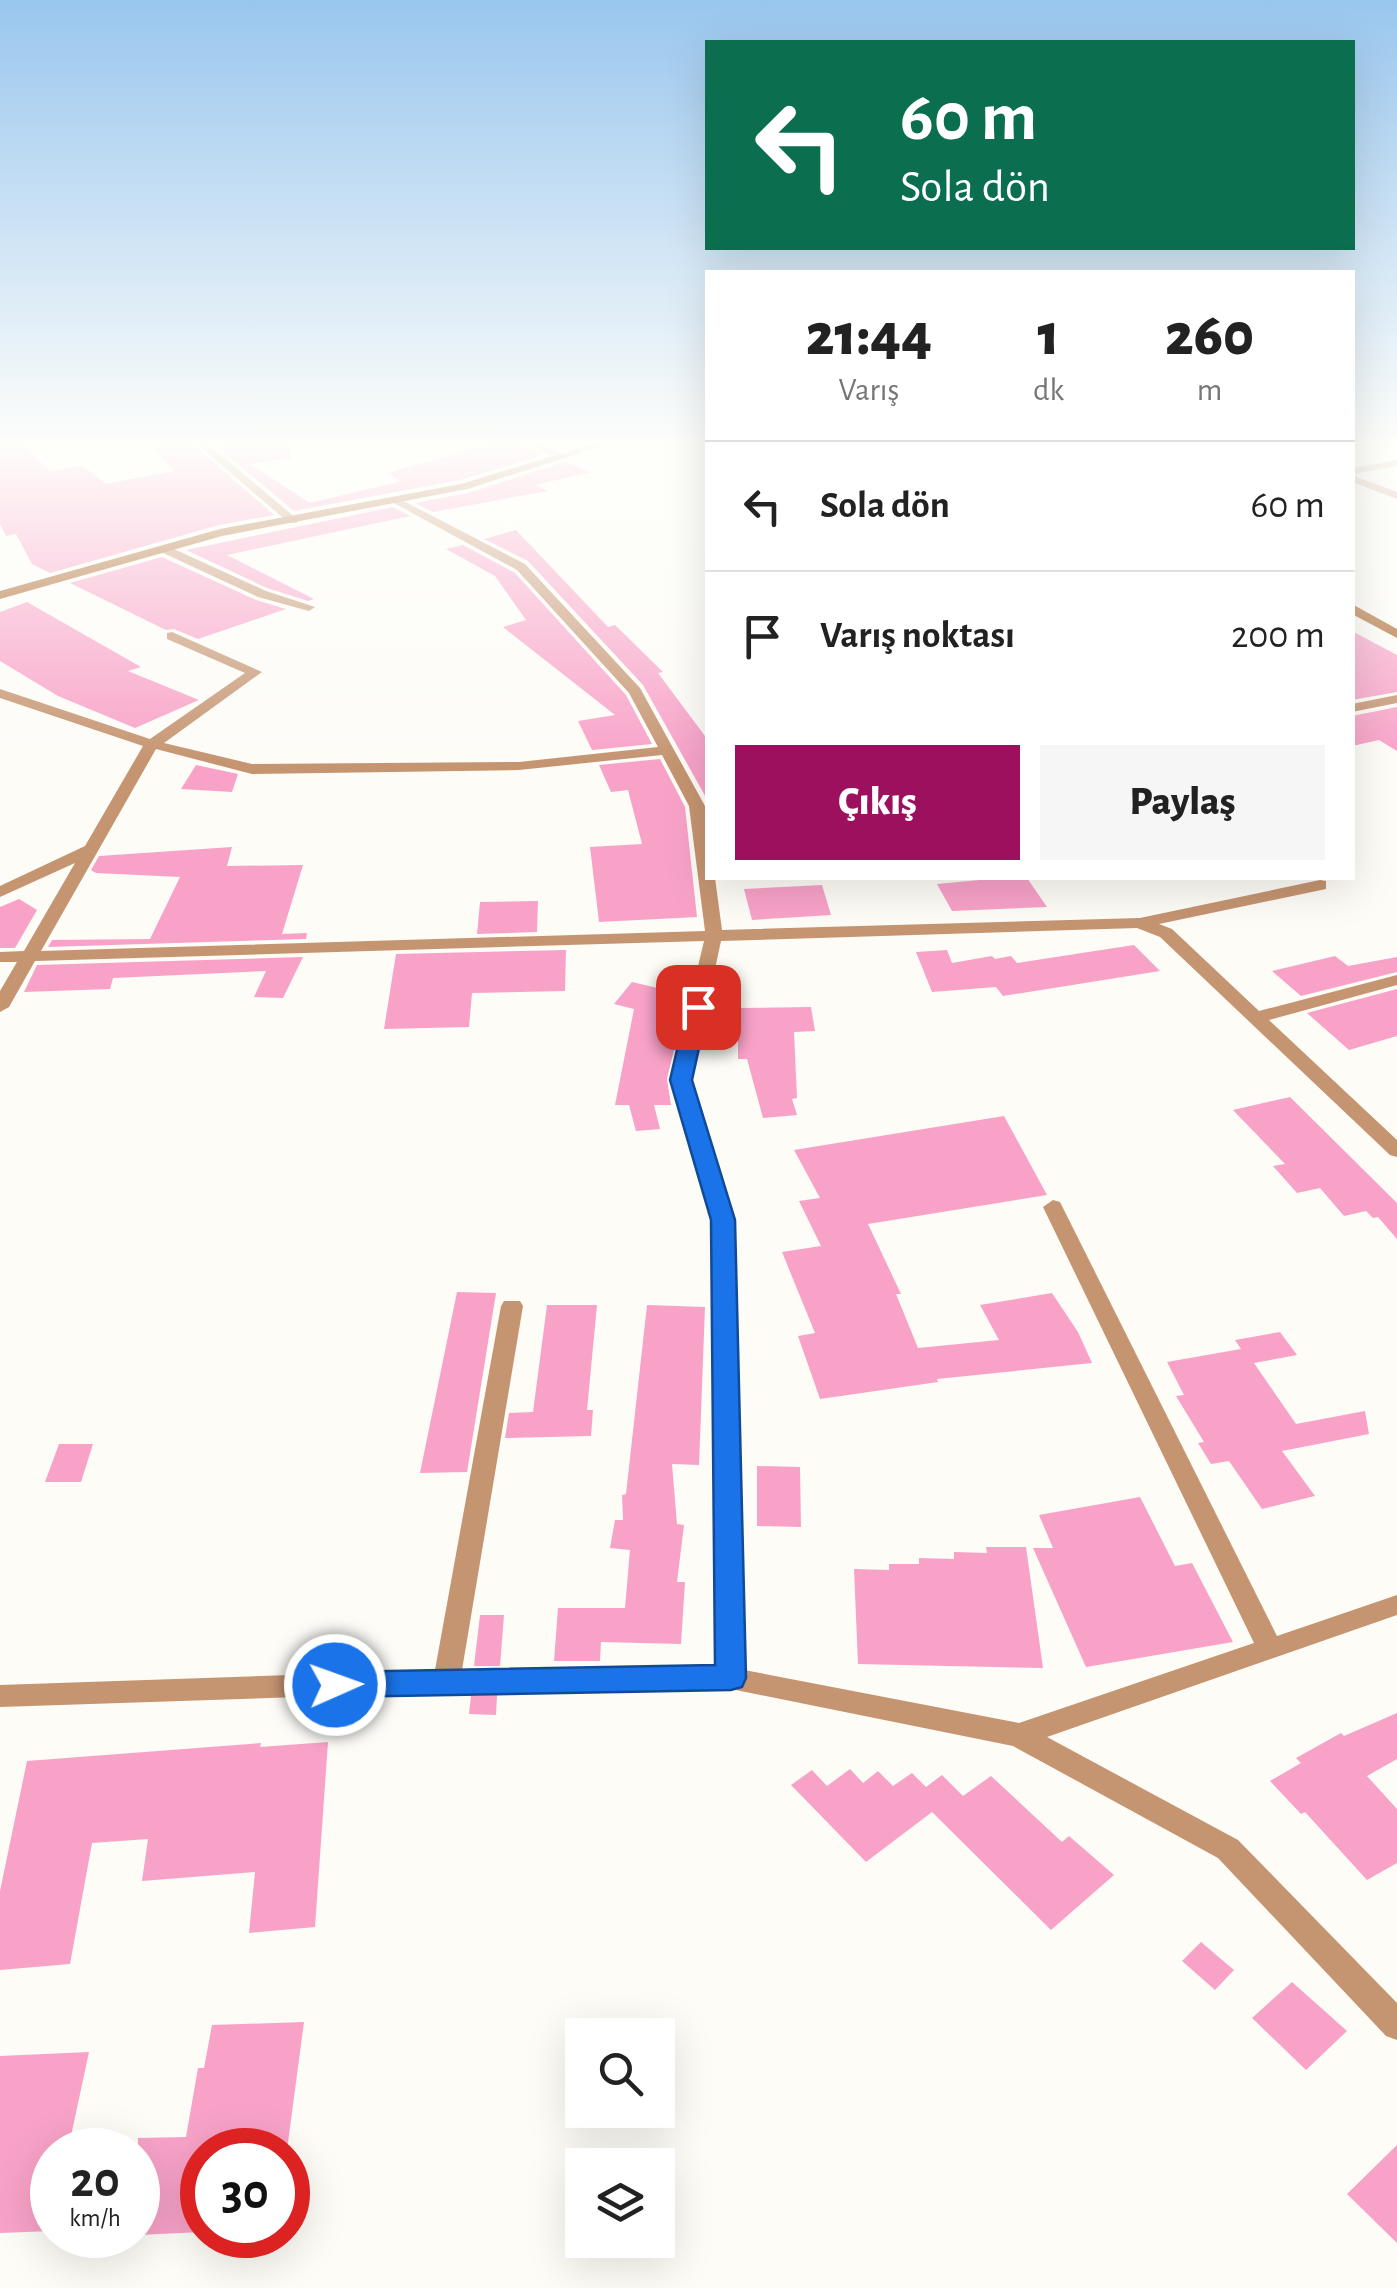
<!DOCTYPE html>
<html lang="tr">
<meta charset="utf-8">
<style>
:root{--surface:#fff;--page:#f6f6f6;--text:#222;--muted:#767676;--line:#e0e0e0;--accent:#9d105d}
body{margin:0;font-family:"Alegreya Sans",sans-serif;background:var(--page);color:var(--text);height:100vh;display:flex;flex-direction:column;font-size:38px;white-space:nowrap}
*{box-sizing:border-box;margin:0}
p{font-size:32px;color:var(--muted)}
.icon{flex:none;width:55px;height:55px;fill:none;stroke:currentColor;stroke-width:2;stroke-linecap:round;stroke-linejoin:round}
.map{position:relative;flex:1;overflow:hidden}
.sheet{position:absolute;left:705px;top:270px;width:650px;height:610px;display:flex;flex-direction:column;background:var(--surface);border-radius:0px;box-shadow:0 10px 40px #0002}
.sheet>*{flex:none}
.guide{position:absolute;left:705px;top:40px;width:650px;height:210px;border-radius:0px;box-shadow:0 10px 40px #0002;background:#0b6e4f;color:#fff;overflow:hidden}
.buttons{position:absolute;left:565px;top:2018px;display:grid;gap:20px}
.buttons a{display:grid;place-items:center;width:110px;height:110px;border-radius:0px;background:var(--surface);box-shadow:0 10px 40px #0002;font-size:50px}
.speed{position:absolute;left:30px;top:2128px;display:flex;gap:20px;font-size:50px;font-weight:700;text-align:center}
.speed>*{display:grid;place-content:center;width:130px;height:130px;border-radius:50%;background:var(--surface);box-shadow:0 10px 40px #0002;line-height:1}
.speed small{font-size:25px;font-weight:400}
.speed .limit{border:15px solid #d22;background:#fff;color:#111}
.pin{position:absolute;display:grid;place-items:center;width:85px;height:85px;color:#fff;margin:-42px;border-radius:20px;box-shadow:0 5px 15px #0006}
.me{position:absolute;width:110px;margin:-55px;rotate:88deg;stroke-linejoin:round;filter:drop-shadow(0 0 8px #0008)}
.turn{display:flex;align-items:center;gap:35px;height:210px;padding:0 30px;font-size:45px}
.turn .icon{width:130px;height:130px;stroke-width:2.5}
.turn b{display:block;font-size:70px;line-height:85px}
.eta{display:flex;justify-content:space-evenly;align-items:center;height:170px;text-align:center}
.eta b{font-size:60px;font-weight:800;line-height:70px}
.action{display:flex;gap:20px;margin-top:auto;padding:20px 30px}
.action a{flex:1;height:115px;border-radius:0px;background:var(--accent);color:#fff;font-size:40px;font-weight:800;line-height:115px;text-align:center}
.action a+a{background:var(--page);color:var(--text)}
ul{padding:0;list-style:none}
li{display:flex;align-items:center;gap:30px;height:130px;padding:0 30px;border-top:2px solid var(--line)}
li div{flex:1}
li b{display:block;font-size:38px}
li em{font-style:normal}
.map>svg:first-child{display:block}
.building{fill:#f8a2c8}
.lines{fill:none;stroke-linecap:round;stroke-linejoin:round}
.street{fill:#c59471;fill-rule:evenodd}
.secondary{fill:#a76024;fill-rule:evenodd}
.route{fill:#1a73e8;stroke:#114b97;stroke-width:2.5}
</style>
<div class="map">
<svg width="1397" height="2288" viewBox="0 0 1397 2288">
<rect width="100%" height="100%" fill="#fdfcf7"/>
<g class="building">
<polygon points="0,444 22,444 50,471 83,466 106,484 174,471 151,444 193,444 274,515 219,525 50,573 32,564 16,534 6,536 0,524"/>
<polygon points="214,444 290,444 291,458 250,464 310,503 402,481 387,473 491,444 518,444 543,455 460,480 294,511"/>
<polygon points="565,462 591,472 535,485 548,491 433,512 415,503 468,493"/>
<polygon points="393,507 410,516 227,555 314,599 308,601 267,588 186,550"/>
<polygon points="516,530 608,627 615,625 663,672 658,673 708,740 708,801 643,685 528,561 484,539"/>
<polygon points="463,545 515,573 626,695 652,744 592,750 578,721 615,715 503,627 526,620 495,576 446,549"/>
<polygon points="162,557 256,600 286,609 198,639 174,629 166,630 70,583"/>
<polygon points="27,602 141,667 128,671 199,700 135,728 58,696 0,661 0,612"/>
<polygon points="1352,631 1397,655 1397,692 1352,700"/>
<polygon points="1397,707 1397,751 1379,740 1352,746 1352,716"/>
<polygon points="660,759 685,807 697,917 599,922 590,847 642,844 628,790 611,792 599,765"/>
<polygon points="196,765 238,774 232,792 181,789"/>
<polygon points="232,847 227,866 303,865 282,934 307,933 306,939 48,947 52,940 150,939 180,877 96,873 91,870 99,856"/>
<polygon points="1001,878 1027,878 1047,907 952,911 937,884"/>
<polygon points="822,885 831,915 752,920 744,889"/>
<polygon points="19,899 37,910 15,948 0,948 0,907"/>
<polygon points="538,901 537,932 477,934 480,902"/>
<polygon points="1134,945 1160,971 1003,996 996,987 932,992 916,952 947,950 952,963 992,956 995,959 1011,956 1017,963"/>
<polygon points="566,950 565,991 472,993 469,1027 384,1029 396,954"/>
<polygon points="1335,956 1348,966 1397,957 1397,972 1301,996 1272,971"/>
<polygon points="303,957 283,998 254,997 266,971 113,978 110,989 24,992 37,965"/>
<polygon points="632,982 687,995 667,1079 671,1105 654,1105 660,1129 636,1131 629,1105 615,1105 634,1009 614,1004"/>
<polygon points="1397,989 1397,1036 1349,1050 1307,1013"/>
<polygon points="811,1007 815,1031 794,1032 797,1098 792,1099 797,1115 763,1118 747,1059 738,1059 738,1008"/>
<polygon points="1290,1097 1397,1203 1397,1239 1378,1217 1373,1218 1366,1211 1344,1216 1320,1188 1297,1193 1273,1166 1285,1164 1233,1110"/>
<polygon points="1004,1116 1047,1195 868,1224 901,1294 896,1294 918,1348 999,1340 980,1305 1052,1293 1078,1332 1092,1363 937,1379 938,1382 820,1399 798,1336 815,1333 782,1252 821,1246 799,1201 820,1198 794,1150"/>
<polygon points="457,1292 496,1293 467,1472 420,1473"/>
<polygon points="547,1305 597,1305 587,1410 593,1410 591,1436 505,1438 509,1413 533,1412"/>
<polygon points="647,1305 705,1307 699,1465 672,1464 677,1524 684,1525 677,1582 685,1582 681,1644 601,1642 600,1661 554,1661 558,1608 625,1608 630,1550 610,1548 615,1520 623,1520 622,1495 626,1494"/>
<polygon points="1280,1332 1297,1355 1254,1363 1296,1424 1365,1411 1369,1434 1282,1451 1315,1496 1262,1509 1229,1461 1211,1464 1198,1443 1204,1442 1176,1396 1184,1395 1167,1362 1241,1349 1235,1340"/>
<polygon points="59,1444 93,1444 81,1482 45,1482"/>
<polygon points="757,1466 800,1467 801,1527 757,1526"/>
<polygon points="1140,1497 1175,1566 1192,1563 1233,1642 1086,1667 1033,1548 1053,1548 1039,1515"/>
<polygon points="986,1547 1026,1547 1043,1668 858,1664 854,1569 889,1570 889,1564 919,1564 919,1558 954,1559 954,1552 987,1553"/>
<polygon points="480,1615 504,1615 500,1666 474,1666"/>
<polygon points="497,1695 496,1715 469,1714 471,1696"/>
<polygon points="1397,1713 1397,1759 1367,1776 1397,1809 1397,1863 1367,1880 1305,1812 1301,1814 1270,1781 1301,1763 1296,1758 1341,1733 1344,1736"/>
<polygon points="328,1742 315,1927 249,1933 255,1872 142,1881 148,1839 92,1843 70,1964 0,1970 0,1891 27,1761 261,1743 260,1747"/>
<polygon points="850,1769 863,1783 878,1771 893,1786 912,1773 926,1787 942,1775 963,1796 991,1776 1062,1842 1069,1836 1114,1875 1051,1930 932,1812 866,1862 791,1785 812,1770 827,1786"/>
<polygon points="1201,1942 1234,1970 1215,1990 1182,1961"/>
<polygon points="1292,1982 1347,2031 1306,2070 1252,2018"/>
<polygon points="304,2022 287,2150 202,2150 202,2232 138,2235 138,2138 186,2137 198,2068 204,2068 212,2025"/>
<polygon points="89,2052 68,2150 52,2150 52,2231 0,2233 0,2056"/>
<polygon points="1397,2145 1397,2243 1347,2194"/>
</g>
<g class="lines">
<g class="street">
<polygon points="197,444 208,444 297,519 297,523 289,523"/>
<polygon points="530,444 543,444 567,457 558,459"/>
<polygon points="1397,460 1397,466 1352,474 1352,468"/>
<polygon points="1352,475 1397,492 1397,499 1352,482"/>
<path d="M396 497 525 564 640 688 705 806 708 878H715L722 930 1140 918 1320 880 1326 881V889L1159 924 1172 929 1259 1011 1397 975V985L1269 1020 1397 1140V1157L1390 1155 1160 937 1137 928 721 941 691 1080 733 1219 744 1670 1019 1723 1254 1643 1043 1207 1053 1200 1060 1202 1277 1636 1397 1595V1615L1047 1737 1238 1840 1397 2003V2040L1386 2036 1218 1858 1013 1746 731 1689 447 1692 0 1707V1685L435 1670 501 1306 504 1301H520L523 1306 462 1670 717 1667 713 1219 671 1080 704 941 35 961 9 1007 0 1012V991L17 962H0V952L24 951 75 863 0 897V886L85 846 143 746 0 698V689L150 739 245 673 167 639V633L172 632 262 672 164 743 252 764 519 762 658 747 629 693 517 570 392 502 390 500ZM156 749 252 774 519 770 662 755 689 806 705 931 41 951Z"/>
<polygon points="165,545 266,591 315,607 309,611 258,597 161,552 159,549"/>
<polygon points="1397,695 1397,703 1352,712 1352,704"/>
</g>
<g class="secondary">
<polygon points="592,444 608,444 467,489 222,536 0,599 0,591 220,529 461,484"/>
<polygon points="1352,604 1397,629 1397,638 1352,614"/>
</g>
</g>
<linearGradient id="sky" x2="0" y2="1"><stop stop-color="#99c6ee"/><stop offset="0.58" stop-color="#fefefb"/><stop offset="1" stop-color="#fefefb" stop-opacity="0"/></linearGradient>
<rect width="1397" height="764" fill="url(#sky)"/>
<polygon class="route" points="698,1001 708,1007 692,1080 735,1220 746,1678 742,1687 731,1690 335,1697 324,1694 320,1685 324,1676 335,1672 715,1665 711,1220 670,1080 687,1007"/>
</svg>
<div class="buttons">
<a><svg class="icon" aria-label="search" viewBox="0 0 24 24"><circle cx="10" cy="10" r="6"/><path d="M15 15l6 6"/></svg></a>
<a><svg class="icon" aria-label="layers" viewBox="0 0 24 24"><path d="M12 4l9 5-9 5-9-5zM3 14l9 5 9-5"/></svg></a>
</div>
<div class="speed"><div>20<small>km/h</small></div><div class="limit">30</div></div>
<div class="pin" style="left:698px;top:1007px;background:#d93025"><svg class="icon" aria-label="arrive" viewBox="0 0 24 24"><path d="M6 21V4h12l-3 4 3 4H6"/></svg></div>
<svg class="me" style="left:335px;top:1685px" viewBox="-20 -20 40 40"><circle r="17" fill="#1a73e8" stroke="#fff" stroke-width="3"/><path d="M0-11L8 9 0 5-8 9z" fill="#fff"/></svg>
<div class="guide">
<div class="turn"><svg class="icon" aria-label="left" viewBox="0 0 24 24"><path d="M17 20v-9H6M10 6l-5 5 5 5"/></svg><div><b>60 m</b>Sola dön</div></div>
</div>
<section class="sheet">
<div class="eta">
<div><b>21:44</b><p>Varış</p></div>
<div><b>1</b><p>dk</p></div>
<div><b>260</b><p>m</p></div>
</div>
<ul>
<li><svg class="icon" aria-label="left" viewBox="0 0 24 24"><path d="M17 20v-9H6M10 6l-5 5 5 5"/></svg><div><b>Sola dön</b></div><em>60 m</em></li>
<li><svg class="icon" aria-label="arrive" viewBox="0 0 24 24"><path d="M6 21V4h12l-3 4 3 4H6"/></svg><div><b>Varış noktası</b></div><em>200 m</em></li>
</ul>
<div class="action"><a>Çıkış</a><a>Paylaş</a></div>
</section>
</div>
